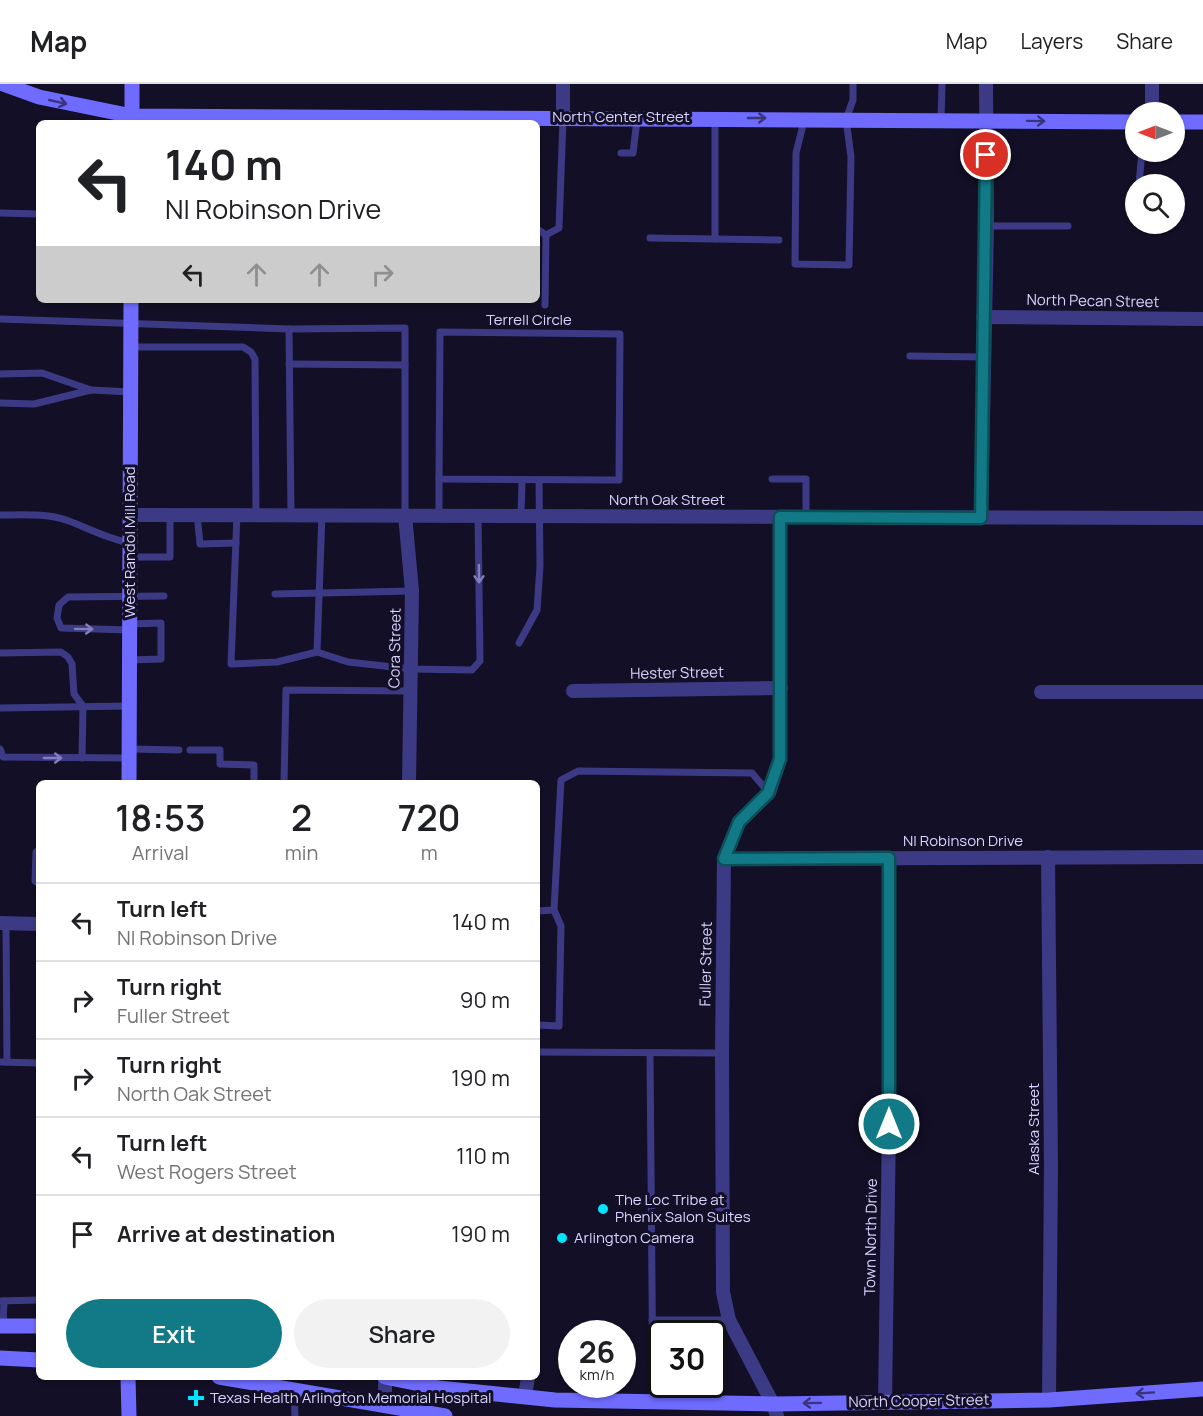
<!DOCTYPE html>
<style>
:root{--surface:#fff;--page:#f2f2f2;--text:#202124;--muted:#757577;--line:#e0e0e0;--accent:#127987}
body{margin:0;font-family:Manrope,sans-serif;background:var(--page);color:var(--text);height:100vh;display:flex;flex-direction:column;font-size:22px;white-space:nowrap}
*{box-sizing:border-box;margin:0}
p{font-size:20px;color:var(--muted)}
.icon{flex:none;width:33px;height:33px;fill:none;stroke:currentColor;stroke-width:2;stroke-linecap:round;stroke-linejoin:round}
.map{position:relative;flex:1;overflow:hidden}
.drawer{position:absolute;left:36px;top:696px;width:504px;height:600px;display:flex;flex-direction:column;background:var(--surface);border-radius:9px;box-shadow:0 2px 4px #0004}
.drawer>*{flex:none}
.banner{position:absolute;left:36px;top:36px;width:504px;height:183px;border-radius:9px;box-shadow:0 2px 4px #0004;background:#fff;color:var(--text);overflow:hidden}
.needle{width:39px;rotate:270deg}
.fabs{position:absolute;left:1125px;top:18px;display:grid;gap:12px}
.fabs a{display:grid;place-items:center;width:60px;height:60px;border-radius:50%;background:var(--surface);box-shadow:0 2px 4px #0004;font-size:30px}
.speed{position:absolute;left:558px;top:1236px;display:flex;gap:12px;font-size:30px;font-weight:700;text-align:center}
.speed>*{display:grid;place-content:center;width:78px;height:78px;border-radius:50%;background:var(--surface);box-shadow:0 2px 4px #0004;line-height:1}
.speed small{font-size:15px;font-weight:400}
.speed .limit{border:3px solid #111;border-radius:9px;background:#fff;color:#111}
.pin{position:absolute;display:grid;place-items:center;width:51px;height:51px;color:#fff;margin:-26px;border:3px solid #fff;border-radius:50%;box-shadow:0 2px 6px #0007}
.me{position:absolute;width:66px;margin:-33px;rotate:0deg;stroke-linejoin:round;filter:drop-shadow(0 0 4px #0008)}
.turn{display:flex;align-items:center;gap:21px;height:126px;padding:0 30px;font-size:27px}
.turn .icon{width:78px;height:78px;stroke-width:2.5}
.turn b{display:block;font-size:42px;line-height:51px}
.lanes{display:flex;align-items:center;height:57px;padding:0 30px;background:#0003;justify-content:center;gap:30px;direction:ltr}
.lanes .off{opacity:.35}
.eta{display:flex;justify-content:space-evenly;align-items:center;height:102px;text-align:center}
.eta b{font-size:36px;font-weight:600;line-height:42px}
.action{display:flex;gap:12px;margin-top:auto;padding:12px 30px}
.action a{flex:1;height:69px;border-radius:36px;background:var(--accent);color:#fff;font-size:24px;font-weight:600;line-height:69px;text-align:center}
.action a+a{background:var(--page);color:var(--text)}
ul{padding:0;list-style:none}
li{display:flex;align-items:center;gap:18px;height:78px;padding:0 30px;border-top:2px solid var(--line)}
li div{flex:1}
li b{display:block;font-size:22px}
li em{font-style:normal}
header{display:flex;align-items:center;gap:36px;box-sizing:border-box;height:84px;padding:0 30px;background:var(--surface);border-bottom:2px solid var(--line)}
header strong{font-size:28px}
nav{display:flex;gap:33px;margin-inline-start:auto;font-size:21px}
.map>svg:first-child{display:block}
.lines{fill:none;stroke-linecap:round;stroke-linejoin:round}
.lane{stroke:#3d3a85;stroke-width:7}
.street{stroke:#3d3a85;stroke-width:14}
.secondary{stroke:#6f6bff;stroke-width:15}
.oneway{stroke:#38347d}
.oneway2{stroke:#837fbc}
.route-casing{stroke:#0c4f58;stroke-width:15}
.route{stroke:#127987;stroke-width:10}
.poi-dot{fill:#00e5ff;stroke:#130f26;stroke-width:2}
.labels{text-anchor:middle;stroke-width:6;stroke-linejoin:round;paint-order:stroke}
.street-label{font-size:15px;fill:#d9d4ff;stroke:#130f26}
.poi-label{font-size:15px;fill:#d9d4ff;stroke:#130f26;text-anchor:start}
</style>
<header>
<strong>Map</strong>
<nav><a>Map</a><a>Layers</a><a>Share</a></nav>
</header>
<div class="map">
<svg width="1203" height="1332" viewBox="0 0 1203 1332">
<rect width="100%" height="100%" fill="#130f26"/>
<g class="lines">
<g class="lane">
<polyline points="941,36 942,0"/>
<polyline points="804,37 796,69 795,180 849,181 851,73 846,35 853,16 853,0"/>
<polyline points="621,69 633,69 637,36"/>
<polyline points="1139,100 1142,68"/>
<polyline points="0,129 39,130"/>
<polyline points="987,142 1068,142"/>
<polyline points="537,145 546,151 559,144 563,35"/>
<polyline points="650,154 715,155 715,36"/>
<polyline points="715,155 779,156"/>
<polyline points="545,221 546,151"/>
<polyline points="0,235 289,245 291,430"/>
<polyline points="289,245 405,244 405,281"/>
<polygon points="440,248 620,250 619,396 439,395"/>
<polyline points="131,263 243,263 251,268 255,275 256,430"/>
<polyline points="910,272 983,273"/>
<polyline points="289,280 405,281 405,431"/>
<polyline points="0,290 42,289 91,306 131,308"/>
<polyline points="0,319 34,320 91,306"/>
<polyline points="772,395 806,395 806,433"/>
<polyline points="197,430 200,460 236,459"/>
<polyline points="237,430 231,580 277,578 317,568 348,578 411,585 472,586 480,577 478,431"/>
<path d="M0 431C23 431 47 429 69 437 90 445 108 455 130 459"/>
<polyline points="439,431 439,395"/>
<polyline points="521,432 522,396"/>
<polyline points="130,473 170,473 170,430"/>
<polyline points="275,510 412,507"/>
<polyline points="130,546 61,544 57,534 59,521 68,513 164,512"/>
<polyline points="519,559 537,526 540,482 539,396"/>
<polyline points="317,568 322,430"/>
<polyline points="0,569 61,568 68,573 72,580 74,610 83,622 82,674"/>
<polyline points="130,576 161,575 161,539 130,540"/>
<polyline points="0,624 130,622"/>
<polyline points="0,665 3,673 129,674"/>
<polyline points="130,665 179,666"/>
<polyline points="190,666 220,666 220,680 254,681 254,699"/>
<polyline points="284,699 286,606 411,607"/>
<polyline points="39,766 36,768 35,797 39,800"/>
<polyline points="537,827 554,826 561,696 578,687 752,689 769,709"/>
<polyline points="6,839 7,978"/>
<polyline points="537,941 559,942 561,842 554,826"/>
<polyline points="537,968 722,969"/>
<polyline points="650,969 653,1318"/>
<polyline points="0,978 39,979"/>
<polyline points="0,1217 39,1216"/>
<polyline points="652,1236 729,1236"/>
<polyline points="3,1242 4,1217"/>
<polyline points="294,1305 295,1332"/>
</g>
<g class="street">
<polyline points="1152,28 1152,0"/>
<polyline points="563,32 563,0"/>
<polyline points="983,233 1203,235"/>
<polyline points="130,431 1203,434"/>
<polyline points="405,431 412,507 409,699"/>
<polyline points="981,434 987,142 986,0"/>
<polyline points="573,607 781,604"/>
<polyline points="1041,608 1203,608"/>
<polyline points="1048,773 1051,1082 1049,1316"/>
<polyline points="724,775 1203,773"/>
<polyline points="0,839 39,840"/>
<polyline points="385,1293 385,1321"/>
<polyline points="525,1313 528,1293"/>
<polyline points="885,1317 889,1040 889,774"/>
<polyline points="777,1332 773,1320 729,1236 723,1208 722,969 724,775 739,738 769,709 780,675 780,433"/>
</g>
<g class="secondary">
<polyline points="3,0 39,13 132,32 1136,38"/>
<polyline points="132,0 132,39"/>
<polyline points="1174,38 1203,38"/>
<polyline points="129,699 131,216"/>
<polyline points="0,1242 39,1242"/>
<polyline points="0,1274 39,1276"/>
<polyline points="128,1293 129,1332"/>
<polyline points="219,1293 445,1332"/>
<polyline points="385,1293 439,1304 555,1316 773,1320 1049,1316 1203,1305"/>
</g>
</g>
<defs><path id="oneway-shaft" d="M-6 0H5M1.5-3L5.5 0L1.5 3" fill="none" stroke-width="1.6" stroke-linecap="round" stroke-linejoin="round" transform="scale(1.5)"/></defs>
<g class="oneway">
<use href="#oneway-shaft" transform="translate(58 18) rotate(13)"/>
<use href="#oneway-shaft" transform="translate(757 34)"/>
<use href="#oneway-shaft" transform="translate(1036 37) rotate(1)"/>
<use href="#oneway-shaft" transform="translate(1145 1309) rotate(176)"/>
<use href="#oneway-shaft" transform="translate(812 1319) rotate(179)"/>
</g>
<g class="oneway2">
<use href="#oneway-shaft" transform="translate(479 490) rotate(89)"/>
<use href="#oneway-shaft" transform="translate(84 545) rotate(1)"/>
<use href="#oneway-shaft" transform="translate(53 674)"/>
</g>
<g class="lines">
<defs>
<polyline id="route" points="889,1040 889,774 724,775 739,738 768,709 780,675 780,433 981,434 986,71"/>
</defs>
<use href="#route" class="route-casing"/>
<use href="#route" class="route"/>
</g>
<g class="poi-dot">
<circle cx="603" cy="1125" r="6"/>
<circle cx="562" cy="1154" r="6"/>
<path d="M193 1305h6v6h6v6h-6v6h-6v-6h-6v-6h6z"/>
</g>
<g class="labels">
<g class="street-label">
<text x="621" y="38">North Center Street</text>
<text transform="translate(1093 217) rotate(1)" y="5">North Pecan Street</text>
<text x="529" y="241">Terrell Circle</text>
<text x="667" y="421">North Oak Street</text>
<text transform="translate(130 458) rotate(-90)" y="5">West Randol Mill Road</text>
<text transform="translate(395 564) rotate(-89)" y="5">Cora Street</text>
<text transform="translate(677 589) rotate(-1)" y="5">Hester Street</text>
<text x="963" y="762">Nl Robinson Drive</text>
<text transform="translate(706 880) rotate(-89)" y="5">Fuller Street</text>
<text transform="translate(1034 1045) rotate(-90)" y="5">Alaska Street</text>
<text transform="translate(871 1153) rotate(-89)" y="5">Town North Drive</text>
<text transform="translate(919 1317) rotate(-1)" y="5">North Cooper Street</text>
</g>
<g class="poi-label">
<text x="615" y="1121">The Loc Tribe at<tspan x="615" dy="17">Phenix Salon Suites</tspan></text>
<text x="574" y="1159">Arlington Camera</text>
<text x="210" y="1319">Texas Health Arlington Memorial Hospital</text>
</g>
</g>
</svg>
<div class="fabs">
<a><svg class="needle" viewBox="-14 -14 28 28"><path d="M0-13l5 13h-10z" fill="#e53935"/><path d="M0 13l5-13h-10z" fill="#757577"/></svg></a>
<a><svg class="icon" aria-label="search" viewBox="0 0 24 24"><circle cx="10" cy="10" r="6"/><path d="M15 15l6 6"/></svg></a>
</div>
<div class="speed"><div>26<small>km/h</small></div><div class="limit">30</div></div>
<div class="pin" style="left:986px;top:71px;background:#d93025"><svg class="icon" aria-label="arrive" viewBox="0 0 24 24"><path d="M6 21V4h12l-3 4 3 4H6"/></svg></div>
<svg class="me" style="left:889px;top:1040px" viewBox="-20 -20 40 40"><circle r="17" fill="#127987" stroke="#fff" stroke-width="3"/><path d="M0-11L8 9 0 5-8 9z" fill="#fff"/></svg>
<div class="banner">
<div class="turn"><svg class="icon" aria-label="left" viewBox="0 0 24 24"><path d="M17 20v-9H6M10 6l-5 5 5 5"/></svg><div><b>140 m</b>Nl Robinson Drive</div></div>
<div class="lanes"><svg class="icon" aria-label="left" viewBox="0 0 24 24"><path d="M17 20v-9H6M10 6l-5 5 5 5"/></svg><svg class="icon off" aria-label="ahead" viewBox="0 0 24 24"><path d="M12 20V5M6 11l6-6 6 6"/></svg><svg class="icon off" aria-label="ahead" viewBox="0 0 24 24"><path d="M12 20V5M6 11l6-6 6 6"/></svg><svg class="icon off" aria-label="right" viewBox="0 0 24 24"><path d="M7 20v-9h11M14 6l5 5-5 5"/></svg></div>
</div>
<section class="drawer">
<div class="eta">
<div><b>18:53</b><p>Arrival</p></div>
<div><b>2</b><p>min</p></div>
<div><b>720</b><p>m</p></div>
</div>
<ul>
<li><svg class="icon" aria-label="left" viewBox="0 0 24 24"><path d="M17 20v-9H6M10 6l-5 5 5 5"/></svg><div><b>Turn left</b><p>Nl Robinson Drive</p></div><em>140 m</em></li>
<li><svg class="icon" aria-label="right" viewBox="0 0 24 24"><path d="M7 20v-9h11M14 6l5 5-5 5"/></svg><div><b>Turn right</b><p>Fuller Street</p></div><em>90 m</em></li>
<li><svg class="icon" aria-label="right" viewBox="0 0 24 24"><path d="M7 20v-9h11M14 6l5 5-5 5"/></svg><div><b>Turn right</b><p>North Oak Street</p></div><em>190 m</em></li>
<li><svg class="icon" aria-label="left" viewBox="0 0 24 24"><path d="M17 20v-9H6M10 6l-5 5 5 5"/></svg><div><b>Turn left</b><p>West Rogers Street</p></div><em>110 m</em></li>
<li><svg class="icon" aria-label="arrive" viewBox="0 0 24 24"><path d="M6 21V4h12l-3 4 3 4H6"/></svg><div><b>Arrive at destination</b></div><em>190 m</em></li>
</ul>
<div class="action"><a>Exit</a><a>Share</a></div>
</section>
</div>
